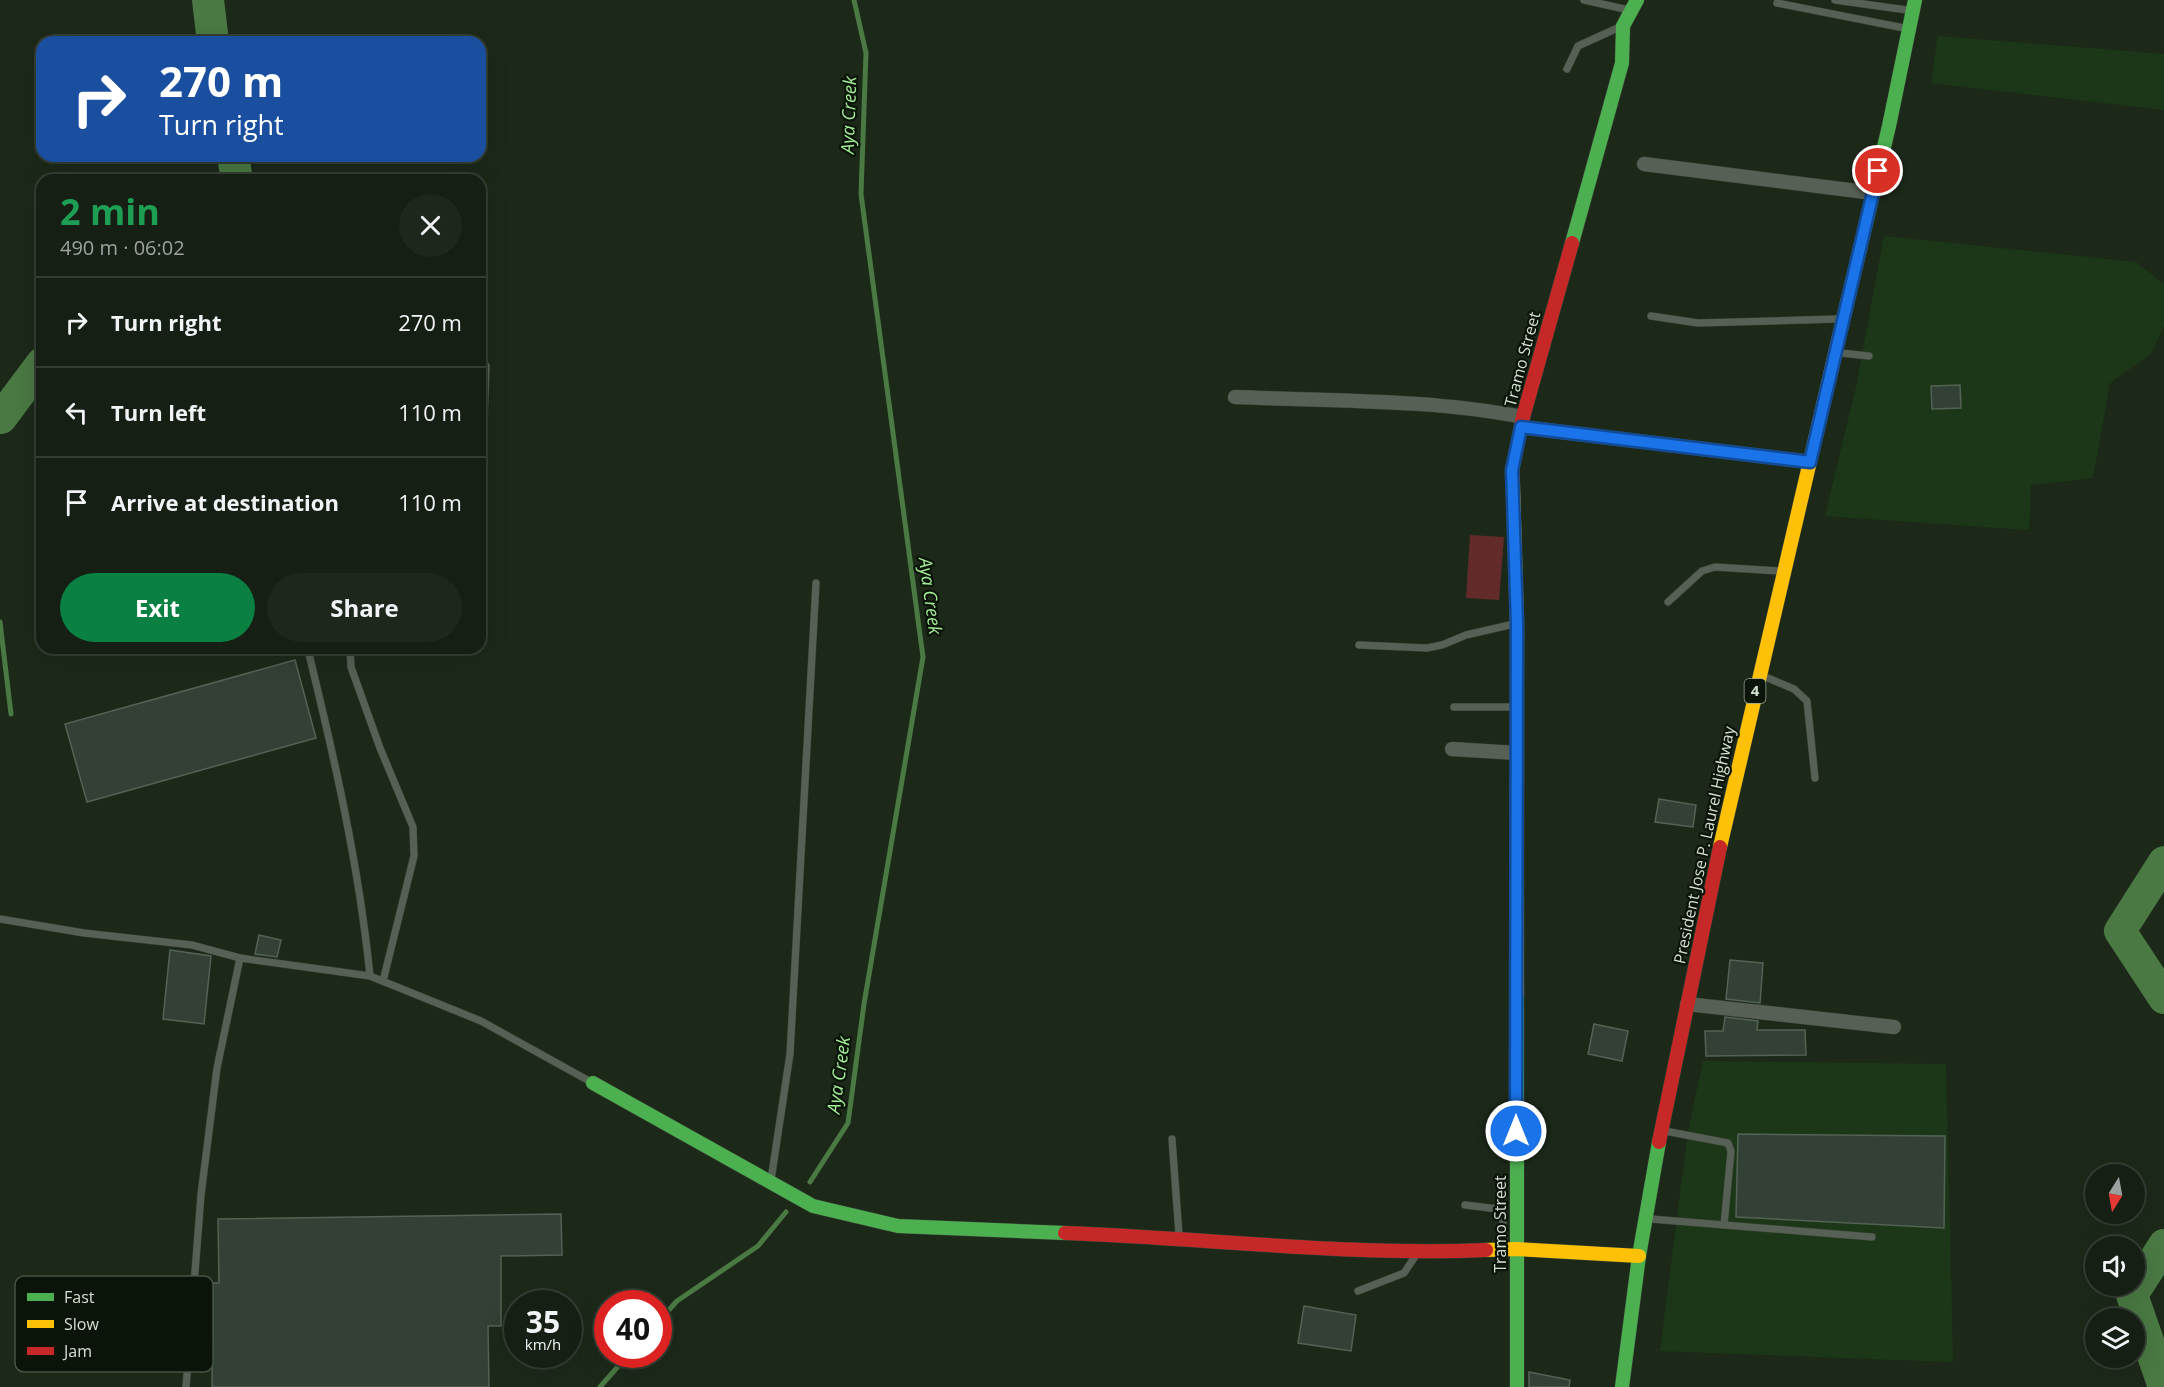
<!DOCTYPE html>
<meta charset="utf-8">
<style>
:root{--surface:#151f13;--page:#1e271c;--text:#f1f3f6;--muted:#9da2a0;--line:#343d33;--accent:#0b8043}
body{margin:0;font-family:"Open Sans",sans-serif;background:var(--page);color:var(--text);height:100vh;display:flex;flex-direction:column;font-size:22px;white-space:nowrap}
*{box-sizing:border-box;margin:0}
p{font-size:20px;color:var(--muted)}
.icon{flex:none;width:33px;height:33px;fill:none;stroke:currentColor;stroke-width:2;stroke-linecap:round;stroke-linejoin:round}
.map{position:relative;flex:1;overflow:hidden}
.sheet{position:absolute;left:36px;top:174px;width:450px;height:480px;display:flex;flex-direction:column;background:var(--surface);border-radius:18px;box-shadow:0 6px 24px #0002,0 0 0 2px var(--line)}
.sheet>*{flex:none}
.top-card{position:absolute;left:36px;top:36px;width:450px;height:126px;border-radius:18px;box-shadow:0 6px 24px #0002,0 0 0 2px var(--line);background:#1a4fa0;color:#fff;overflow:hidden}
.needle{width:39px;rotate:191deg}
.controls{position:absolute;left:2085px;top:1164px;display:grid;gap:12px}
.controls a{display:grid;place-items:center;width:60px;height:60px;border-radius:50%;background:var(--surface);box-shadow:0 6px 24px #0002,0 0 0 2px var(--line);font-size:30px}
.speed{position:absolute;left:504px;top:1290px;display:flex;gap:12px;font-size:30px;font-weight:700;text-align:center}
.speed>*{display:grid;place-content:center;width:78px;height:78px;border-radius:50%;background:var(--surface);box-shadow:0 6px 24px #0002,0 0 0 2px var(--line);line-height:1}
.speed small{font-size:15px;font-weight:400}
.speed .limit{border:9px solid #d22;background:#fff;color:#111}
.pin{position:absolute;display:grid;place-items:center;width:51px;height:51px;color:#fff;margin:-26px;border:3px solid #fff;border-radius:50%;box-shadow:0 2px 6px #0007}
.me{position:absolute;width:66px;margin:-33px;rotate:0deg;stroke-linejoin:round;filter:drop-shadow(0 0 4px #0008)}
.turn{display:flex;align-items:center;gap:21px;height:126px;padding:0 24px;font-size:27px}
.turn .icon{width:78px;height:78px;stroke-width:2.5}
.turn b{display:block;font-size:42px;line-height:51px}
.round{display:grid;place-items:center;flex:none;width:63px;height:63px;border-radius:32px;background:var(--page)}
.head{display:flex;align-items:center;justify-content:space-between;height:102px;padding:0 24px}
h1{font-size:36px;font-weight:700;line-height:45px;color:#1e9e55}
.action{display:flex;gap:12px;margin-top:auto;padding:12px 24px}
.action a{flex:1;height:69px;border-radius:36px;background:var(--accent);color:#fff;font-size:24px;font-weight:700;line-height:69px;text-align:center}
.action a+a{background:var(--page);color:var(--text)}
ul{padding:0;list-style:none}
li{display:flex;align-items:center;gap:18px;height:90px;padding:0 24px;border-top:2px solid var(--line)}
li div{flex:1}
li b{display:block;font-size:22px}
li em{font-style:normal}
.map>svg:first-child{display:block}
.built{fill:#1c3717}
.green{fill:#622b2a}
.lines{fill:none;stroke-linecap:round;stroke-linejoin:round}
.stream{stroke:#4a7943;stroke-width:5}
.river{stroke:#4a7943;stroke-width:32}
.building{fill:#334035;stroke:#546256;stroke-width:1.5}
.lane-casing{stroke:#384335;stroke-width:8}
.street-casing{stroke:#384335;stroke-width:15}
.fast-casing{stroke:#384335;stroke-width:15}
.slow-casing{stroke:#384335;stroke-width:15}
.jam-casing{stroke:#384335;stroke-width:15}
.lane{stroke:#566054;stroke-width:7}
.street{stroke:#566054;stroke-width:14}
.fast{stroke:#4caf50;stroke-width:14}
.slow{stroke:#ffc107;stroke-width:14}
.jam{stroke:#c62828;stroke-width:14}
.route-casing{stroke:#114b97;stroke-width:15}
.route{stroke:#1a73e8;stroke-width:10}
.labels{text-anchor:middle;stroke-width:4.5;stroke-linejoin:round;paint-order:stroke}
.shield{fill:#0a1408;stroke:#96a493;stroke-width:1.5}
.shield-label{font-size:15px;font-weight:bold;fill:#d2e1cf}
.street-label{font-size:16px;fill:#d2e1cf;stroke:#0a1408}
.water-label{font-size:18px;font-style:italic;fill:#a4eb98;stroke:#0a1408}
.key{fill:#0a1408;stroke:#465244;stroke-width:1.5}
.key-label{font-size:16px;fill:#d2e1cf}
</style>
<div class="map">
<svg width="2164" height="1387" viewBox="0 0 2164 1387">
<rect width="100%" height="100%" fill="#1c2919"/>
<g class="built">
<polygon points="1938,36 2164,54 2164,110 1931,83"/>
<polygon points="1884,236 2136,262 2164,284 2164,326 2151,354 2110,383 2093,478 2031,485 2029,530 1825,516 1856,387"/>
<polygon points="1703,1061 1946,1064 1953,1362 1660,1351 1688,1132"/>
</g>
<polygon class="green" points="1470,535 1504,537 1499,600 1466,598"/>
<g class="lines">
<g class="stream">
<polyline points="0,423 1,418"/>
<polyline points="0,622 11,714"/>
<polyline points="810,1182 848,1123 864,1004 923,657 861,194 866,53 854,0"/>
<polyline points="658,1322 677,1301 758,1246 786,1212"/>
<polyline points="600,1387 629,1354"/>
</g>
<g class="river">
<polyline points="208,0 213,42"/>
<polyline points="233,156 237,180"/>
<polyline points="1,418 42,363"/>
<polyline points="2164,862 2120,931 2164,998"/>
<polyline points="2164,1387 2132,1295 2164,1245"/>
</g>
</g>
<g class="building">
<polygon points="1960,385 1961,408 1932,409 1931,386"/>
<polygon points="295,660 316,738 87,802 65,724"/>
<polygon points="1659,799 1696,805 1693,827 1655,822"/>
<polygon points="259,935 281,940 277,957 255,954"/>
<polygon points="170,950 211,956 204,1024 163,1019"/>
<polygon points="1730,960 1763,963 1760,1003 1726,999"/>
<polygon points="1725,1017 1758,1021 1757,1030 1805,1030 1806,1055 1706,1056 1705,1031 1723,1031"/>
<polygon points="1594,1024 1628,1031 1622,1061 1588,1054"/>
<polygon points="1738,1134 1945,1136 1944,1228 1736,1217"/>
<polygon points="561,1214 562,1255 501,1256 501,1326 488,1326 489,1387 212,1387 213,1283 219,1283 218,1219"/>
<polygon points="1304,1306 1356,1315 1351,1351 1298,1343"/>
<polygon points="1529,1372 1570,1380 1569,1387 1529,1387"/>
</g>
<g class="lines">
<defs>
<g id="lane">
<polyline points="1584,0 1629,10"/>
<polyline points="1835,0 1907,10"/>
<polyline points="1777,3 1904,28"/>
<polyline points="1567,69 1578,46 1620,27"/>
<polyline points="1651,316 1698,323 1837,319"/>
<polyline points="1841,353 1869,356"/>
<polyline points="480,526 486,366"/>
<polyline points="1668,602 1702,571 1715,567 1779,571"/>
<polyline points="1359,645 1427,648 1442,645 1466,635 1514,624"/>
<path d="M304 648 309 654C335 761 359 866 370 976"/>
<polyline points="350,648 351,667 380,748 413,827 414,856 383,981"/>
<polyline points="1763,676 1794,689 1807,701 1815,778"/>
<polyline points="1454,707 1514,707"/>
<polyline points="0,919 84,933 192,945 240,958 370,976 481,1021 591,1082"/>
<polyline points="1665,1131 1728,1143 1731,1151 1724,1225"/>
<polyline points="1172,1139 1179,1235"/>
<polyline points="771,1180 790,1054 816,583"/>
<polyline points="1465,1205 1498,1209 1502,1213 1505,1247"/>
<polyline points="1651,1219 1872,1237"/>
<polyline points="1358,1291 1404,1273 1416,1255"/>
<polyline points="186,1387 201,1195 217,1068 240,958"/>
</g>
<g id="street">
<polyline points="1644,164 1873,193"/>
<path d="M1235 397C1331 401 1429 399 1523 417"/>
<polyline points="1521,427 1810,462"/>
<polyline points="1452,749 1517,753"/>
<polyline points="1687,1004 1894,1027"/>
</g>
<g id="fast">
<polyline points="1572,243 1622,63 1623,26 1637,0"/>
<polyline points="1839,337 1889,126 1915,0"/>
<polyline points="1517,992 1517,1387"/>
<polyline points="593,1083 813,1206 898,1226 1065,1233"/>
<polyline points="1622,1387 1639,1256 1659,1142"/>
</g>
<g id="slow">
<polyline points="1513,486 1517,623 1517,992"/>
<polyline points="1720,847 1839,337"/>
<polyline points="1486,1250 1516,1249 1639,1256"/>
</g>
<g id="jam">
<polyline points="1513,486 1512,470 1523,417 1572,243"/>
<polyline points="1659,1142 1720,847"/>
<path d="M1065 1233C1205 1238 1346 1256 1486 1250"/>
</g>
</defs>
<use href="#lane" class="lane-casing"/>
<use href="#street" class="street-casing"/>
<use href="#fast" class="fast-casing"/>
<use href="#slow" class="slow-casing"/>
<use href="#jam" class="jam-casing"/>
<use href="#lane" class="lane"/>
<use href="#street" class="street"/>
<use href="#fast" class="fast"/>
<use href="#slow" class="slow"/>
<use href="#jam" class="jam"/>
</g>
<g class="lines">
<defs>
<polyline id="route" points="1516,1131 1517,623 1512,470 1521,427 1810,462 1878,171"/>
</defs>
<use href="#route" class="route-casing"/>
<use href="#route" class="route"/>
</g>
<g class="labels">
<rect class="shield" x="1744.5" y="679" width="21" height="24" rx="4.5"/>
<g class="shield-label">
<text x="1755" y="696">4</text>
</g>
<g class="street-label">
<text transform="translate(1522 359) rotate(-75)" y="6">Tramo Street</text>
<text transform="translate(1704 845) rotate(-78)" y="6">President Jose P. Laurel Highway</text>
<text transform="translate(1500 1224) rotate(-90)" y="6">Tramo Street</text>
</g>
<g class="water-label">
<text transform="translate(849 115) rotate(-88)" y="6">Aya Creek</text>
<text transform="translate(930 596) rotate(82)" y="6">Aya Creek</text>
<text transform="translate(839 1075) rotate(-82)" y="6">Aya Creek</text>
</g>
</g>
<rect x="15" y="1276" width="198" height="96" rx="9" class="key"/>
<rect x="27" y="1293" width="27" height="8" fill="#4caf50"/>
<rect x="27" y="1320" width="27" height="8" fill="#ffc107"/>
<rect x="27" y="1347" width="27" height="8" fill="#c62828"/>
<g class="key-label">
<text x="64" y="1303">Fast</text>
<text x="64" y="1330">Slow</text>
<text x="64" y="1357">Jam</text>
</g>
</svg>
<div class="controls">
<a><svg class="needle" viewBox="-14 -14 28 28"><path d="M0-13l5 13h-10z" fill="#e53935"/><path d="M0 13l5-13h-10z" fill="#9da2a0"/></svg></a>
<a><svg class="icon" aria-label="sound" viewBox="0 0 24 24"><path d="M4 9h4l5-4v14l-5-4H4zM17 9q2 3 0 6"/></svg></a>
<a><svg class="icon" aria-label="layers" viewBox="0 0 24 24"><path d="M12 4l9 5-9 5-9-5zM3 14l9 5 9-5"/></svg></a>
</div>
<div class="speed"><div>35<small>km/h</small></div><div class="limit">40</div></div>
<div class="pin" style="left:1878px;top:171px;background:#d93025"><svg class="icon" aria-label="arrive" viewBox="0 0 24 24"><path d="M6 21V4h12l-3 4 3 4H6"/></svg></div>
<svg class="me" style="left:1516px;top:1131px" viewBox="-20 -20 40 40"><circle r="17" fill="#1a73e8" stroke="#fff" stroke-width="3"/><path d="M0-11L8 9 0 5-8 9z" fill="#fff"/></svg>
<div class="top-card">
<div class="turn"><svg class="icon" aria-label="right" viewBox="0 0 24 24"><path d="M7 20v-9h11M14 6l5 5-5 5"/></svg><div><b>270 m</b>Turn right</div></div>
</div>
<section class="sheet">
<div class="head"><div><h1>2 min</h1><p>490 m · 06:02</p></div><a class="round"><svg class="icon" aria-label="close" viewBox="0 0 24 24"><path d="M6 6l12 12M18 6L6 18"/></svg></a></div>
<ul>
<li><svg class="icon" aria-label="right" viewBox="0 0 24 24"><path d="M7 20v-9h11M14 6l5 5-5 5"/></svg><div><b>Turn right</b></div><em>270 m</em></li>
<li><svg class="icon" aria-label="left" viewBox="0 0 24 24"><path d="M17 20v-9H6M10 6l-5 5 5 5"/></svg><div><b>Turn left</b></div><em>110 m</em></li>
<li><svg class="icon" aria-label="arrive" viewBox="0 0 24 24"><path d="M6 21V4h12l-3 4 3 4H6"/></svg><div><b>Arrive at destination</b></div><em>110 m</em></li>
</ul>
<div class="action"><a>Exit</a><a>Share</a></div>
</section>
</div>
